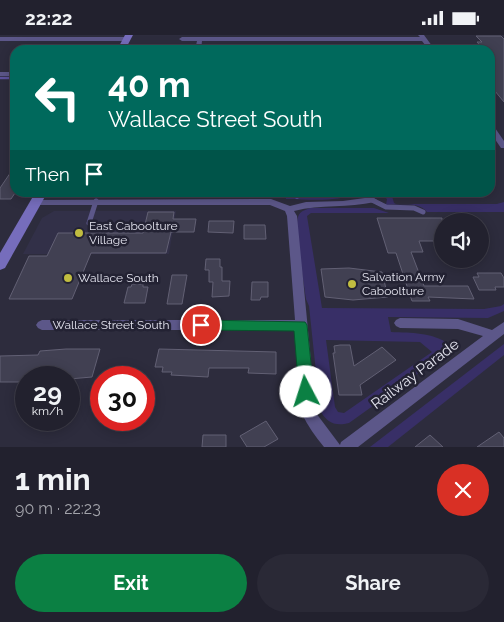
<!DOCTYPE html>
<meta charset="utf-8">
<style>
:root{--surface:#22212e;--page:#2a2936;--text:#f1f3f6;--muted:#a2a3aa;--line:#3f3e4a;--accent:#0b8043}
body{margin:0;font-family:Raleway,sans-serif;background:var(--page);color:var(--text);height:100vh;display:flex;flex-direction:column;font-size:19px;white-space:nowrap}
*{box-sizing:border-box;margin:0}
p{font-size:16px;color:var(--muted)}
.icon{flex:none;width:28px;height:28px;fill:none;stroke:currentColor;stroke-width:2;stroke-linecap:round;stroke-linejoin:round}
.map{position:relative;height:412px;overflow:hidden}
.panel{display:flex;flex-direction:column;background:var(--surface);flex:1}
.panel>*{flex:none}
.banner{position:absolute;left:10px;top:10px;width:485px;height:152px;border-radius:15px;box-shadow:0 2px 12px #0003,0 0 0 1px var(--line);background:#00695c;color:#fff;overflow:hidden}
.fabs{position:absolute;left:434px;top:178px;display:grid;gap:10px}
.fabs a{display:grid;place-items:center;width:55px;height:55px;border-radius:50%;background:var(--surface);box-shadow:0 2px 12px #0003,0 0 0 1px var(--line);font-size:25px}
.speed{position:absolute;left:15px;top:331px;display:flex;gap:10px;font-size:25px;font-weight:700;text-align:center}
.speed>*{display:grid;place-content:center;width:65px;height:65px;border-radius:50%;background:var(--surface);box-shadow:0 2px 12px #0003,0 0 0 1px var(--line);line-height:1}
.speed small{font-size:12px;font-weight:400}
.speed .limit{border:8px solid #d22;background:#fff;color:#111}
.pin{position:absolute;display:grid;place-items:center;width:42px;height:42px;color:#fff;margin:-21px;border:2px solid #fff;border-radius:50%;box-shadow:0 1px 5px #0007}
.me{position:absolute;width:55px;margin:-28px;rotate:355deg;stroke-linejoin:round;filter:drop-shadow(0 0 4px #0008)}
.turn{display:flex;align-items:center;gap:18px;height:105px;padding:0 15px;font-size:22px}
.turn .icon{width:65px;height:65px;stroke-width:2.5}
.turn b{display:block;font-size:35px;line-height:42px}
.then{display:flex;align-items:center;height:48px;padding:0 15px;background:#0003;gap:10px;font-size:19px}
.round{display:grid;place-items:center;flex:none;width:52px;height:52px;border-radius:26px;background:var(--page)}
.head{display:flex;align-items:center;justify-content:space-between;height:85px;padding:0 15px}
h1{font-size:30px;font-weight:700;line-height:38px}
.primary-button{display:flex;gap:10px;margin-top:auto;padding:10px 15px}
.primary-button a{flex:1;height:58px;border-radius:30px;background:var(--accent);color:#fff;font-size:20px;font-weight:700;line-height:58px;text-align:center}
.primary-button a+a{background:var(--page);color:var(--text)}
.status{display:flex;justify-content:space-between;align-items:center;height:35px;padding:0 25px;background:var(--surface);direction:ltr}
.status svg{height:14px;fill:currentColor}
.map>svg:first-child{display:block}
.built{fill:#323048}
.green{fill:#382f67;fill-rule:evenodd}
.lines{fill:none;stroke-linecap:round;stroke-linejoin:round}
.stream-far1{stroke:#5c529c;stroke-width:2.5}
.stream{stroke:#5c529c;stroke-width:4}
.building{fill:#414052;stroke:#626074}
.lane{stroke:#5c5789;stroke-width:5}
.street{fill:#5c5789;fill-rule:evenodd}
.secondary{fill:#766dbc;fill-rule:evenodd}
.route{fill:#0b8043;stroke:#07532c}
.poi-dot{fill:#c1bd40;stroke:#232233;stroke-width:2}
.labels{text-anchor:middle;stroke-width:5;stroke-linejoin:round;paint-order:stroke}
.poi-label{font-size:12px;fill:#e3e3ee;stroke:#232233;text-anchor:start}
.street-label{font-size:12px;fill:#e3e3ee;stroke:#232233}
.near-street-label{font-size:15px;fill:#e3e3ee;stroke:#232233}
</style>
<div class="status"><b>22:22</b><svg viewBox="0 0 49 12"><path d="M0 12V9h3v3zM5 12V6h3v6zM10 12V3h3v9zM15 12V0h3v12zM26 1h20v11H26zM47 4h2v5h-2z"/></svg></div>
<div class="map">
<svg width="504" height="412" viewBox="0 0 504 412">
<rect width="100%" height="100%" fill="#2d2c3d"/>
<polygon class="built" points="54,176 176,176 169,219 23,219 42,183"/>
<g class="green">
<path d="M285 158H357C335 168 310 164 286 164Z"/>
<path d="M379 158H396L392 161 394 168 396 169H497L504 167V177H427C418 166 400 170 386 170L387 164Z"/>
<path d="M310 173H374L389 178H311L307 181 322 273 484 274 501 271 504 269V276L488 283 388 282 391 297C412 298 431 297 449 309L451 315 349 388C335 392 326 387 320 375L309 271 306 264C304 248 294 194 298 182 300 176 305 175 310 173ZM326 305 420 307 432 317 344 378 338 377 335 372Z"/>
<polygon points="504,309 504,320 388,412 370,412"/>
</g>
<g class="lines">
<polyline class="stream-far1" points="0,43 15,43"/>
<polyline class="stream" points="297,158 297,162"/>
</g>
<g class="building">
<polygon points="476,1 501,1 504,4 504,67 490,50 490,15 484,15 477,7 482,7"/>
<polygon points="15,131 15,158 11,164 0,164 0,153"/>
<polygon points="148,177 174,177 173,184 196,184 194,197 171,197 166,218 91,218 72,264 9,264 29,221 47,221 58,198 143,198"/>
<polygon points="377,183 442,183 442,206 419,206 423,217 411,217 424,251 468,251 474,264 428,262 430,266 412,266 396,218 388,218"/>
<polygon points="209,186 234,186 233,198 208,197"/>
<polygon points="244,190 265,190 266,204 244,204"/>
<polygon points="206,224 220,224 220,232 222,232 222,246 230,246 229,261 212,262 213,247 209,247 209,235 205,235"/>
<polygon points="349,233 382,237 388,262 353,265 325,262 321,234"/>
<polygon points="477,238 501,238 504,243 504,252 495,252 496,255 479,255 473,242 479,242"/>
<polygon points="172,240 187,240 182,269 167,269"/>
<polygon points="252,247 268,247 268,262 261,262 260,265 251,265"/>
<polygon points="132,249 143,249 143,252 148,252 145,268 124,268 128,252 131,252"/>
<polygon points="340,310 350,310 354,331 382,312 396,325 360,350 362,360 339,360 333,318 335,318 334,311"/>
<polygon points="66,314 100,314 92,342 69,344 69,342 26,342 26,347 0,347 0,321 38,320 40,316"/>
<polygon points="159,314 276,317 276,339 248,338 249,333 209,333 208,342 171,340 172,337 162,337 163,332 155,332"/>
<polygon points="266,386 278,404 264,412 247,412 240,401"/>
<polygon points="499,397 504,403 504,412 477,412"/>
<polygon points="203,400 226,400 226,412 202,412"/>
<polygon points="430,400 443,412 415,412"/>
</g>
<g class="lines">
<g class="lane">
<polyline points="372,165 386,172 414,173 423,177"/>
<polyline points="89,188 96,166"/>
</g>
<g class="street">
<polygon points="418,0 424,0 435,15 429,15 422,6 202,6 201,15 195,15 197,6 182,6 179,4 182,2 420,2"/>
<polygon points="0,2 127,2 130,4 127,6 0,6"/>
<rect x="0" y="37" width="15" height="4"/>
<polygon points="490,90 493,90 504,106 504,113 501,113 490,97"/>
<path d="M372 162 377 165 375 167C348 173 321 169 294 176L297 181 316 378 340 410 341 407 483 301 458 294 400 293 396 291 394 288 396 285 400 283 458 284 492 295 504 287V299L358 412H324C315 401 308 391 302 379L296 295H42L38 293 36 290 38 287 42 285H295L287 181 285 176 270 170H36L31 167 33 165 271 164 290 171 306 167 343 166Z"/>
</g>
<g class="secondary">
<polygon points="125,0 133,0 125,15 117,15"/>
<polygon points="35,158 47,158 5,233 0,235 0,218"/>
</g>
</g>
<polygon class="route" points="201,285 305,287 307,290 314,357 312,362 306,364 301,362 299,357 294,296 201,295 196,294 194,290 196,286"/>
<g class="poi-dot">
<circle cx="79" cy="198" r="5"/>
<circle cx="68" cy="243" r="5"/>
<circle cx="352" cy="249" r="5"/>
</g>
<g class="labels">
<g class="poi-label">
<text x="89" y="195">East Caboolture<tspan x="89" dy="14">Village</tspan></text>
<text x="362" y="246">Salvation Army<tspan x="362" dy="14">Caboolture</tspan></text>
<text x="78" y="247">Wallace South</text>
</g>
<g class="street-label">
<text x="111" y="294">Wallace Street South</text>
</g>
<g class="near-street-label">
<text transform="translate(415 339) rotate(-37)" y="5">Railway Parade</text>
</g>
</g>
</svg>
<div class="fabs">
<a><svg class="icon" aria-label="sound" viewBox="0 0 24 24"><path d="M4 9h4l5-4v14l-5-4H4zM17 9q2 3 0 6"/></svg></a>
</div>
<div class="speed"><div>29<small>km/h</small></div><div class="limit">30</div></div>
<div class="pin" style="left:201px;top:290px;background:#d93025"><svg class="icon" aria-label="arrive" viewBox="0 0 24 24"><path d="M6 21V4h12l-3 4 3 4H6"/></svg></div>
<svg class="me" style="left:306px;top:357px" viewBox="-20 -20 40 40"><circle r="19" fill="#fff"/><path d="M0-13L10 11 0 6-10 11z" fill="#0b8043"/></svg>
<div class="banner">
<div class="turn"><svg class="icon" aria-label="left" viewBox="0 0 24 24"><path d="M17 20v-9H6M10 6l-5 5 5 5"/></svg><div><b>40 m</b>Wallace Street South</div></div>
<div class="then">Then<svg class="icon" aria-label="arrive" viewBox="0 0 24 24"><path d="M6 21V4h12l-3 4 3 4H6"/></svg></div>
</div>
</div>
<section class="panel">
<div class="head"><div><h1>1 min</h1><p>90 m · 22:23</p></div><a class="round" style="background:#d93025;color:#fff"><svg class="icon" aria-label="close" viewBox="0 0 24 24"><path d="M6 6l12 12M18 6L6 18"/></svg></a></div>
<div class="primary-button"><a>Exit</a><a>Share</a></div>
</section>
